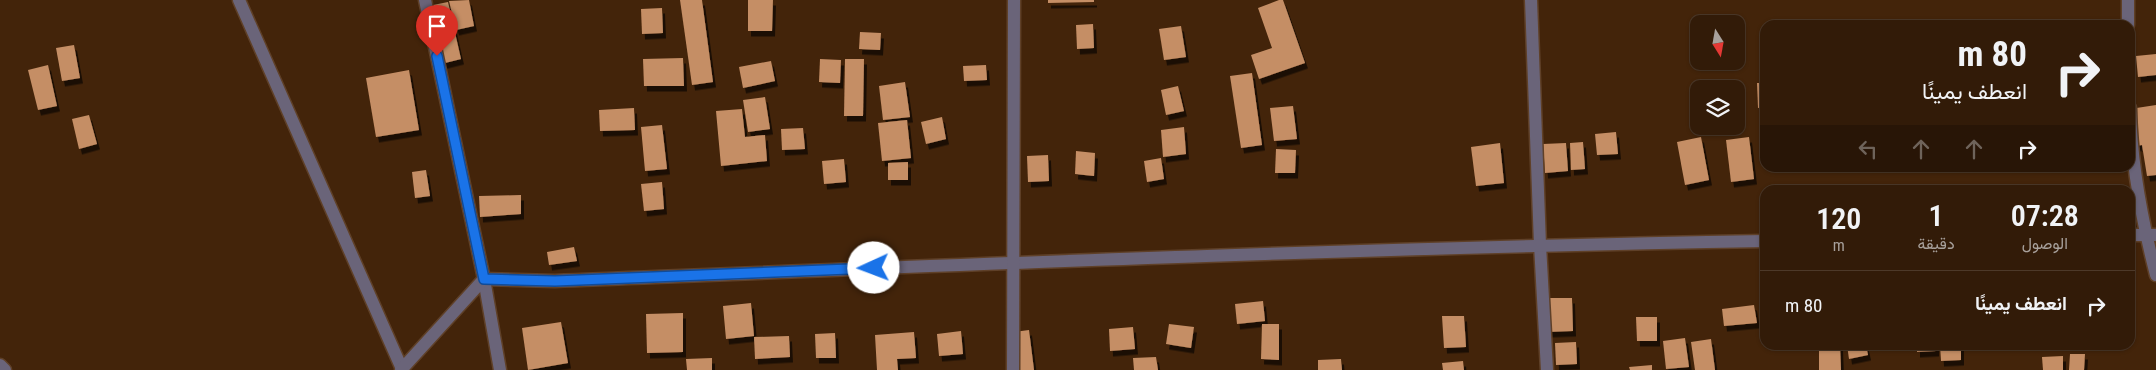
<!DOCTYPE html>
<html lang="ar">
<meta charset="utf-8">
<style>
:root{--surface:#321b08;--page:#3a2412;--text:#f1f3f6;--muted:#a8a19c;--line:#4d3929}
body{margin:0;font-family:"Roboto Condensed",Vazirmatn,sans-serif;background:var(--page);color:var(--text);direction:rtl;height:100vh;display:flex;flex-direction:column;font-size:19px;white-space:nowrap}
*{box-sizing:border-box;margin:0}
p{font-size:16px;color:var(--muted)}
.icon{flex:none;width:28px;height:28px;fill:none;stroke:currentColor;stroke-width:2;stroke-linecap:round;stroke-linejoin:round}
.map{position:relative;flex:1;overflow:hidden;direction:ltr}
.side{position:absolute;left:1760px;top:185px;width:375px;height:165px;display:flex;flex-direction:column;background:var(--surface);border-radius:15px;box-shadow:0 1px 4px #0004,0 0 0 1px var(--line);direction:rtl}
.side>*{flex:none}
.guide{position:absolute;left:1760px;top:20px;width:375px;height:152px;border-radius:15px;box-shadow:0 1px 4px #0004,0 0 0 1px var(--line);direction:rtl;background:#321b08;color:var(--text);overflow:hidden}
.needle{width:32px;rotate:169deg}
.buttons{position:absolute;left:1690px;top:15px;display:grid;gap:10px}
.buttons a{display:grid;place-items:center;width:55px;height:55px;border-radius:10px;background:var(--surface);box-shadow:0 1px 4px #0004,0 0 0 1px var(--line);font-size:25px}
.pin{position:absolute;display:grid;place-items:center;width:42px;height:42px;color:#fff;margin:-51px -21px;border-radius:50% 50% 50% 0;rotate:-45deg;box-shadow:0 0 5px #0007}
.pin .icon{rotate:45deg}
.me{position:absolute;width:55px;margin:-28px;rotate:268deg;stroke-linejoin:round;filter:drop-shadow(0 0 4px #0008)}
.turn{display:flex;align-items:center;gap:18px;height:105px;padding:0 25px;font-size:22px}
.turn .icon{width:65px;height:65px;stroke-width:2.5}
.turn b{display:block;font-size:35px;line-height:42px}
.lanes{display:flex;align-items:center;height:48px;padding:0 25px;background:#0003;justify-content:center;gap:25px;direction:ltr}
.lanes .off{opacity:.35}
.eta{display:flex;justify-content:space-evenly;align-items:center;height:85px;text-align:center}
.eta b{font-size:30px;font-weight:600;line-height:35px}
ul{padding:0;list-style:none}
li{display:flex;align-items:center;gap:15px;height:70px;padding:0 25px;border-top:1px solid var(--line)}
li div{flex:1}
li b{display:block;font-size:19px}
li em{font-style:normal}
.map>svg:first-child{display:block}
.building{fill:#c58e65;filter:url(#shadow)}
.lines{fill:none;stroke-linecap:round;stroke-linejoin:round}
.minor-casing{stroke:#5f4028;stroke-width:15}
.minor{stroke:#6a6479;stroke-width:12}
.route-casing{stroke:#114b97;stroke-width:12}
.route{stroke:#1a73e8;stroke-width:9}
</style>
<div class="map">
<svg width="2156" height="370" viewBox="0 0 2156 370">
<defs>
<filter id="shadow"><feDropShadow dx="3" dy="5.5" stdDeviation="0" flood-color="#0009"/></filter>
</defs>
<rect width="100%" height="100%" fill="#43240a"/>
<g class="building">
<polygon points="469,0 474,26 456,30 449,1"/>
<polygon points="680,0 702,0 713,82 692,85"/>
<polygon points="748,0 773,0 772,31 748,31"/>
<polygon points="1048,0 1094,0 1094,2 1048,3"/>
<polygon points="1279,0 1283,0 1305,63 1259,79 1251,55 1272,48 1258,8"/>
<polygon points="448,2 461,59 441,64 428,6"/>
<polygon points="662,8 663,33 642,34 641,9"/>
<polygon points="1093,24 1094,48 1077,49 1076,25"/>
<polygon points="1181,26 1186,57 1164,60 1159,29"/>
<polygon points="860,32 881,33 880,50 859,49"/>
<polygon points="74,45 80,78 62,81 56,48"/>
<polygon points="2156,54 2156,75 2138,77 2136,56"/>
<polygon points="683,58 684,86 644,86 643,59"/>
<polygon points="820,59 841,60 840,83 819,82"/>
<polygon points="845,59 864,59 863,116 844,116"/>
<polygon points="771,61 775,81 743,88 739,67"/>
<polygon points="48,65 57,106 38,110 28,70"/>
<polygon points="986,65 987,80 964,81 963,66"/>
<polygon points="409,70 419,130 376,137 366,78"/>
<polygon points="1252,73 1262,145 1241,148 1230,76"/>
<polygon points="905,82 910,117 883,120 879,86"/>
<polygon points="1757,83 1765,83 1765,107 1758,108"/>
<polygon points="1178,86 1184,111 1166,115 1161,90"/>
<polygon points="765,97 770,129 748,132 743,100"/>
<polygon points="2156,105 2156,175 2147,176 2142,145 2136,146 2130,109"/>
<polygon points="1293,106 1297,139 1274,141 1270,108"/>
<polygon points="634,108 635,130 600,131 599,110"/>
<polygon points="742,109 745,137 765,135 767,161 721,166 716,111"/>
<polygon points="89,115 97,144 79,149 72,119"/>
<polygon points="942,117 946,139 926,144 921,122"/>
<polygon points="907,120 911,158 882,161 878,123"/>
<polygon points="662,125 667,169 645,171 641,127"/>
<polygon points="1184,127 1186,154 1163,157 1161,130"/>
<polygon points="803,128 805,149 782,150 781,129"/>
<polygon points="1616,132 1618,154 1597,155 1595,134"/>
<polygon points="1701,137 1709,180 1685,185 1677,142"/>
<polygon points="1749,137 1754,179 1731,182 1726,140"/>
<polygon points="1583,142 1585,169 1571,170 1570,143"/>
<polygon points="1500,143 1504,183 1476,186 1471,147"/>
<polygon points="1566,143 1568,171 1545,173 1543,144"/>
<polygon points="1276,149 1296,150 1295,173 1275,173"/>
<polygon points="1076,151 1095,153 1094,176 1075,174"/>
<polygon points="1048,155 1049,181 1028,182 1027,156"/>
<polygon points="1161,158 1164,179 1147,182 1144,161"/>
<polygon points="844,159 846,182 824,184 822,161"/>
<polygon points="908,162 908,180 888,180 888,163"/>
<polygon points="426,170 430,196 415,198 412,172"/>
<polygon points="662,182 664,209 644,211 641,184"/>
<polygon points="521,195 521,214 480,217 479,196"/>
<polygon points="574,247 577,261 549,265 547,252"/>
<polygon points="1547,298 1572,298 1573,331 1547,332"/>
<polygon points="1263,301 1265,321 1237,324 1235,304"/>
<polygon points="751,303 754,336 726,339 723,306"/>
<polygon points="1754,305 1757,323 1724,326 1722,309"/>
<polygon points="683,313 683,352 647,353 646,314"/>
<polygon points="1442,316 1464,316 1466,347 1444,348"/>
<polygon points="1636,317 1657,317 1657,341 1637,341"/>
<polygon points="561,322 568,363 528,370 522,328"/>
<polygon points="1169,324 1194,327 1191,348 1166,344"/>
<polygon points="1262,324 1279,324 1279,360 1261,359"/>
<polygon points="1133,327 1135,349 1110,351 1109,329"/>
<polygon points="1029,330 1034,370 1011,370 1007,333"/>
<polygon points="961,331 963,354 939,356 937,334"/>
<polygon points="914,332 916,358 897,359 898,370 877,370 875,335"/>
<polygon points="835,333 836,358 816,358 815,334"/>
<polygon points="789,336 790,357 755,359 754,337"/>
<polygon points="1685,338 1689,367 1666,369 1663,341"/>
<polygon points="1711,339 1715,370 1695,370 1691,342"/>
<polygon points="1576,342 1577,364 1556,365 1555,343"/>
<polygon points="1819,345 1840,345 1841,370 1819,370"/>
<polygon points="1847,345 1866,345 1868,355 1849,359"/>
<polygon points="1917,345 1936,345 1936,351 1917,352"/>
<polygon points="1940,345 1961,345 1961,360 1941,361"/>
<polygon points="2070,354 2085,354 2084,370 2069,370"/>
<polygon points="2063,356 2063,370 2043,370 2042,357"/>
<polygon points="1156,357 1158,370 1134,370 1133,358"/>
<polygon points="712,358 712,370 687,370 686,359"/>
<polygon points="1341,359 1342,370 1318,370 1318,360"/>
<polygon points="1463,361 1464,370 1443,370 1442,363"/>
<polygon points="1652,365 1652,370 1630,370 1629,367"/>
</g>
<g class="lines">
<defs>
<g id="minor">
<polyline points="239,0 402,369"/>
<polyline points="425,0 484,279 500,370"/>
<polyline points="1531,0 1540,245 1547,370"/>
<polyline points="2128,0 2128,25"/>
<path d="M2130 108C2131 164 2142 221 2156 275"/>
<polyline points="2130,235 2156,235"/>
<polyline points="0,365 5,370"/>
<path d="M401 370 484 279 555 281C958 265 1362 248 1765 241"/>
<polyline points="1013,370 1014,0"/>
</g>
</defs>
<use href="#minor" class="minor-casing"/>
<use href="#minor" class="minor"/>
</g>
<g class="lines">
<defs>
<polyline id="route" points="437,56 484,279 555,281 874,268"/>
</defs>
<use href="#route" class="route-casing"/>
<use href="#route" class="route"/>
</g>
</svg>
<div class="buttons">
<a><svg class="needle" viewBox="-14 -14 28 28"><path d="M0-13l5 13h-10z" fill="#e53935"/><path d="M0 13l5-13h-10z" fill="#a8a19c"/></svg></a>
<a><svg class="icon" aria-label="layers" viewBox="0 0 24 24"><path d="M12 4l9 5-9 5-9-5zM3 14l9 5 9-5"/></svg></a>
</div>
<div class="pin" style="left:437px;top:56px;background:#d93025"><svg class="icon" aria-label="arrive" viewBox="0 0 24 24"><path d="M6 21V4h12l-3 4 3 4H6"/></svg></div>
<svg class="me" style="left:874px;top:268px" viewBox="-20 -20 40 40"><circle r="19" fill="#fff"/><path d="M0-13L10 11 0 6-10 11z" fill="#1a73e8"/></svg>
<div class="guide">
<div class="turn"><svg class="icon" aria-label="right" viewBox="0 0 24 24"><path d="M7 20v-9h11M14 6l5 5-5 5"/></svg><div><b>80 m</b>انعطف يمينًا</div></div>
<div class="lanes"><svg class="icon off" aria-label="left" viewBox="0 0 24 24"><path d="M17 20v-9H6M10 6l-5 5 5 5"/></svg><svg class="icon off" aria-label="ahead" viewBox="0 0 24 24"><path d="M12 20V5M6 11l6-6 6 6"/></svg><svg class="icon off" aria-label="ahead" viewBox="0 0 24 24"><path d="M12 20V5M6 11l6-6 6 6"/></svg><svg class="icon" aria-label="right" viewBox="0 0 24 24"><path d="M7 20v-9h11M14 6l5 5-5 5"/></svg></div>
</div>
<section class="side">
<div class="eta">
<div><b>07:28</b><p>الوصول</p></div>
<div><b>1</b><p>دقيقة</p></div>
<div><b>120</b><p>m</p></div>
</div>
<ul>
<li><svg class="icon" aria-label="right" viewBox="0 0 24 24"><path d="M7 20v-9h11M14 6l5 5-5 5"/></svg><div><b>انعطف يمينًا</b></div><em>80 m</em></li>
</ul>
</section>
</div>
